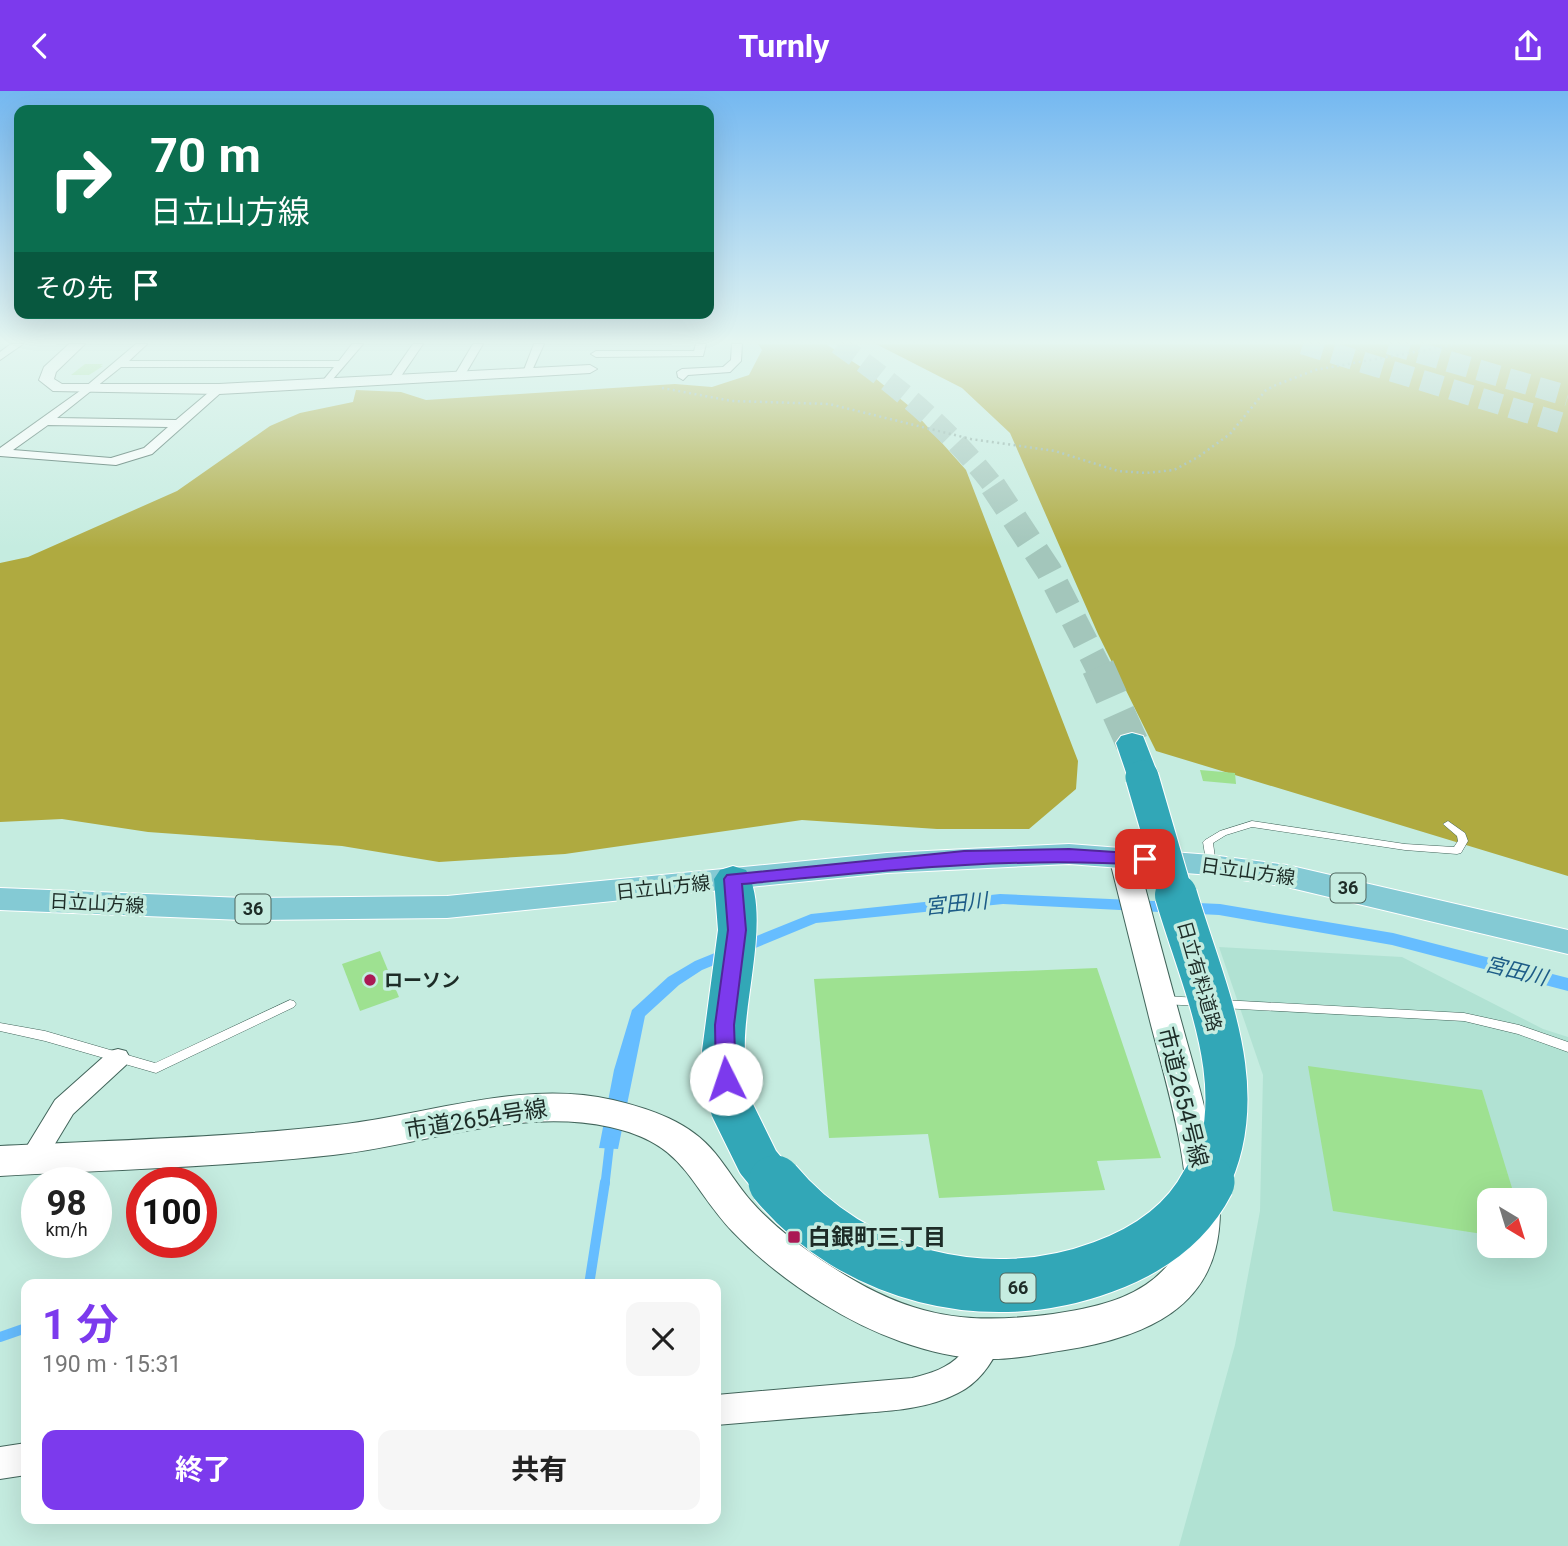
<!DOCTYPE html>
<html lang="ja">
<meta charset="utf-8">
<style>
:root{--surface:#fff;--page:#f6f6f6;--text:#222;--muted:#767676;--accent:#7c3aed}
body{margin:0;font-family:Roboto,"Noto Sans JP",sans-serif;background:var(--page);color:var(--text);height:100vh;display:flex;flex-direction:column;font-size:26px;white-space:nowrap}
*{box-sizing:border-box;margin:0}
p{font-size:23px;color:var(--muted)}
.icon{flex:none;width:38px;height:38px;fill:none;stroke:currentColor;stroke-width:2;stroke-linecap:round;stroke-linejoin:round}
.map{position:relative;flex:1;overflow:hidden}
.details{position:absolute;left:21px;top:1188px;width:700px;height:245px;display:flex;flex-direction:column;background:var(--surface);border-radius:14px;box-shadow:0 7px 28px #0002}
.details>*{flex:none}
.guide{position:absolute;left:14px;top:14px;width:700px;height:214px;border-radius:14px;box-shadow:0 7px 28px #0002;background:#0b6e4f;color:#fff;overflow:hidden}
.needle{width:46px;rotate:142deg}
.controls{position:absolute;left:1477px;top:1097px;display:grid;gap:14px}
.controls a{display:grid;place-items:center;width:70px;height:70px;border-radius:14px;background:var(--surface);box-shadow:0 7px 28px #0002;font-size:35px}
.speed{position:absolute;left:21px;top:1076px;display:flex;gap:14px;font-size:35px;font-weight:700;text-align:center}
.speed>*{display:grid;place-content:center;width:91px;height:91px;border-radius:50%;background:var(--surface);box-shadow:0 7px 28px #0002;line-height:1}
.speed small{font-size:18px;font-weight:400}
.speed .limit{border:10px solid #d22;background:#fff;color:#111}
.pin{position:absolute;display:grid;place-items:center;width:60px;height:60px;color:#fff;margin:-30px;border-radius:14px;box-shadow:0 4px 10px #0006}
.me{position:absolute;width:77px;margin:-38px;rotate:356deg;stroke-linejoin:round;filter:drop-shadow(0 0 5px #0008)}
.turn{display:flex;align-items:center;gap:24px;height:147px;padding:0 21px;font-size:32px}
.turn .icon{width:91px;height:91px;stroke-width:2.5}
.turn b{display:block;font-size:49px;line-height:60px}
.then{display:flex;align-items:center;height:66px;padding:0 21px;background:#0003;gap:14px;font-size:26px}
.round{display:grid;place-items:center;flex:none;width:74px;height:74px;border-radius:14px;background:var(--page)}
.head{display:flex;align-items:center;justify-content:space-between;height:119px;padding:0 21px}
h1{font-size:42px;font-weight:700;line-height:52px;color:var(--accent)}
.button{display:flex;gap:14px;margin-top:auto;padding:14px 21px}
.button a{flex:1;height:80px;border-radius:14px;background:var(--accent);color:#fff;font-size:28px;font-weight:700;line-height:80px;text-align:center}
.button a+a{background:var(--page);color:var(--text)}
header{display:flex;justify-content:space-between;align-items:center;height:91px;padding:0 21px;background:var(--accent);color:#fff;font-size:32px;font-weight:700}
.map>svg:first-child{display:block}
.built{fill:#b1e2d3;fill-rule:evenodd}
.forest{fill:#afaa40}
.water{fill:#66bdff}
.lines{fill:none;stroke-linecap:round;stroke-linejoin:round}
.stream-far1{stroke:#66bdff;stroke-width:9}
.stream{stroke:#66bdff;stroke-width:10}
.building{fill:#9ee191}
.highway-tunnel-far2{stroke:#a3c6bb;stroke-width:21;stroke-dasharray:21 10;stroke-linecap:butt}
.highway-tunnel-far1{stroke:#a3c6bb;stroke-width:26;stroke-dasharray:26 13;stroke-linecap:butt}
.highway-tunnel{stroke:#a3c6bb;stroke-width:33;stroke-dasharray:33 17;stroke-linecap:butt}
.lane-casing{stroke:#42655b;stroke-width:1}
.street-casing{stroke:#42655b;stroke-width:2}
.secondary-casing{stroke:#42655b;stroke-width:2}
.primary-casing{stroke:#fff;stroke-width:2}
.highway-casing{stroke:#fff;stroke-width:2}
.path{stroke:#8faea4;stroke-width:2.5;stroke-dasharray:2 3.5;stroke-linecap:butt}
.lane{fill:#fff;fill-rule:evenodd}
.street{fill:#fff;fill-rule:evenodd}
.secondary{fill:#fff;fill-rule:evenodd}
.primary{fill:#84cad4;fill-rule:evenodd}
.highway{fill:#32a7b7;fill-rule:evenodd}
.highway-bridge-far2-casing{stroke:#fff;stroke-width:35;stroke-linecap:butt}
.highway-bridge-far1-casing{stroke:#fff;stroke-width:44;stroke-linecap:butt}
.highway-bridge-casing{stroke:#fff;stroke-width:55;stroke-linecap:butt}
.highway-bridge-far2{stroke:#32a7b7;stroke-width:33}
.highway-bridge-far1{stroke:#32a7b7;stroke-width:42}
.highway-bridge{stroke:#32a7b7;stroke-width:53}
.route{fill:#7c3aed;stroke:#51269a;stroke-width:2}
.poi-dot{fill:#aa1a54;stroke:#c5ece0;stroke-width:2.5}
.labels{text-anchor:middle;stroke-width:7;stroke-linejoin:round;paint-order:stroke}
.shield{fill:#c5ece0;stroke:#4f665e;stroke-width:2}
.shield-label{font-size:18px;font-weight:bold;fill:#1d2c27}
.street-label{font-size:19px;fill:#1d2c27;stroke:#c5ece0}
.poi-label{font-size:19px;font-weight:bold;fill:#1d2c27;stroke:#c5ece0;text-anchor:start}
.water-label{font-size:21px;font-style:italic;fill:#1d5c87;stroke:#c5ece0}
.near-street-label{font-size:23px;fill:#1d2c27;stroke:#c5ece0}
.near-poi-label{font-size:23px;font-weight:bold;fill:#1d2c27;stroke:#c5ece0;text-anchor:start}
</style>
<header><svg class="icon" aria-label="back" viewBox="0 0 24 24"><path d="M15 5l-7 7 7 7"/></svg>Turnly<svg class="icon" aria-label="share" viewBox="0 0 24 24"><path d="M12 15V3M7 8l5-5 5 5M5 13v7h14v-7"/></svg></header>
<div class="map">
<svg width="1568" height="1455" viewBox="0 0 1568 1455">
<rect width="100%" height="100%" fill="#c5ece0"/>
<path class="built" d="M1219 856 1402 866 1543 938 1568 946V1455H1179L1235 1254 1260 1120 1263 984ZM1489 1110H1535V1155H1489Z"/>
<g class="forest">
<polygon points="758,253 826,253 864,278 909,315 966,379 1078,670 1076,698 1029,738 937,738 802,729 565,763 439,771 342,755 148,741 62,728 0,731 0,472 28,466 177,400 270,335 300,322 353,311 356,299 401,301 426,309 675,293 712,296 749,284 762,259"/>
<polygon points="876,253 1568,253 1568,785 1156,660 1098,543 1010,342 962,297"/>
</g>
<polygon class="water" points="1000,803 1220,813 1393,842 1568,887 1568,900 1392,854 1219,824 1003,813 816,832 702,879 679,894 645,925 618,1058 599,1057 614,979 632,919 668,886 695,870 811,823"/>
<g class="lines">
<polyline class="stream-far1" points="605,1093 610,1050"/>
<g class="stream">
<polyline points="589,1194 605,1091"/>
<polyline points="0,1246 26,1237"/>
</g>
</g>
<g class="building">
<polygon points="85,273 103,273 100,275 103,275 89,284 71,284"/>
<polygon points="1200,679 1235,682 1236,693 1203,690"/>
<polygon points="380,860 399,906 360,920 342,873"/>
<polygon points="1097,877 1161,1067 1097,1070 1105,1099 939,1107 928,1043 829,1047 814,888"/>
<polygon points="1308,975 1482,999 1516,1110 1489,1110 1489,1144 1333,1120"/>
</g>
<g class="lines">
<g class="highway-tunnel-far2">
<path d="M838 253C897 295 951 339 995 397"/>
<polyline points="1303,253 1568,334"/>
<polyline points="1389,253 1568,305"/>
</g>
<polyline class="highway-tunnel-far1" points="993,395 1049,480 1099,578"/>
<polyline class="highway-tunnel" points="1098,576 1132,652"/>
<defs>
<g id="lane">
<polygon points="1252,730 1405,753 1454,756 1458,750 1457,745 1443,733 1448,730 1465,742 1468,750 1461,762 1457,763 1405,759 1252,736 1226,744 1213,752 1216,774 1215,776 1207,776 1203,751 1205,749 1220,740"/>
<polygon points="1163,905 1200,907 1204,908 1206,911 1204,914 1200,915 1163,913 1159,912 1157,909 1159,906"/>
<polygon points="290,909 294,910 296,913 294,916 156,982 45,950 0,940 0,932 45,940 155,972"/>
<polygon points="1222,909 1464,922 1519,934 1568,951 1568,961 1518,943 1464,930 1222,917 1218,916 1216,913 1218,910"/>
</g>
<g id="street">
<polygon points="11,253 23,253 0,269 0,261"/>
<path d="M136 253H147L129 270H339L352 253H363L327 295 321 292 334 276H121L57 327 176 329 215 296 225 298 152 363 116 374 0 365V357L84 297ZM48 334 168 336 144 357 111 367 13 359Z"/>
<polygon points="413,253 423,253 397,291 389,291 388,289"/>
<polygon points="473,253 483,253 463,287 455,287 454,285"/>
<polygon points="534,253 544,253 530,284 522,284"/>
<polygon points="696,253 706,253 703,265 596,266 591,263 596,260 694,260"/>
<polygon points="732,253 742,253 741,270 730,281 688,284 683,289 678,286 677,281 682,278 723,276 731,269"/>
<polygon points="118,958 126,960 130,967 126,974 73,1023 41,1076 32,1079 23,1076 19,1068 55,1009 110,960"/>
<path d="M987 1236 997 1240 1002 1250C993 1271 979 1292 958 1302 922 1321 877 1320 838 1324 797 1327 757 1331 716 1334V1304L912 1287C931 1282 947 1278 961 1263 971 1252 973 1242 987 1236Z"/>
<polygon points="26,1352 26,1384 0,1388 0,1356"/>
</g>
<g id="secondary">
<polygon points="69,253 85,253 56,281 54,288 62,293 219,293 590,274 597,278 590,282 219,303 53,300 39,289 44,276"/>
<path d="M1123 757 1133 760 1137 766C1155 834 1173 902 1192 969 1232 1117 1257 1229 1065 1259 1039 1263 1012 1269 986 1268 929 1266 870 1242 822 1212 790 1192 759 1168 733 1141 687 1092 686 1053 610 1036 518 1016 424 1054 333 1064 222 1076 111 1079 0 1085V1055C112 1049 225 1047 337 1034 428 1024 522 988 613 1009 651 1018 690 1031 715 1062 728 1078 738 1095 751 1110 773 1135 801 1156 829 1174 907 1225 962 1235 1053 1223 1100 1216 1151 1205 1177 1161 1206 1112 1161 977 1148 922 1135 870 1122 818 1109 766L1113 760Z"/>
</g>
<polygon id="primary" points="1069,753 1211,764 1287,774 1568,839 1568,863 1287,796 1211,784 1069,773 887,782 447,827 243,829 0,819 0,797 243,807 447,805 887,762"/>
<g id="highway">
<polygon points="1132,642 1143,645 1159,686 1154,693 1142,696 1130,693 1116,652 1121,645"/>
<path d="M733 775 746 779C772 822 742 911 745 961 746 985 758 1007 747 1029L731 1035 715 1029 709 1016 702 960 718 839 714 788 720 779Z"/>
</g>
</defs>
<use href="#lane" class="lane-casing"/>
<use href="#street" class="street-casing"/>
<use href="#secondary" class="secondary-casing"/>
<use href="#primary" class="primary-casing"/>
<use href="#highway" class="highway-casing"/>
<polyline class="path" points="662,297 732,310 829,313 971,348 1055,360 1118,380 1146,382 1174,379 1198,366 1230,343 1266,299 1276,294 1315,279 1459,253"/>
<use href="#lane" class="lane"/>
<use href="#street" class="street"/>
<use href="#secondary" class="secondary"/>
<use href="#primary" class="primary"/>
<use href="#highway" class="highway"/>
<defs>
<polyline id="highway-bridge-far2" points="1142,686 1177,806"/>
<g id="highway-bridge-far1">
<path d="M1176 804C1203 896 1255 1000 1207 1093"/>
<polyline points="731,1016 758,1071 776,1093"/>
</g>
<path id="highway-bridge" d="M775 1091C854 1186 988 1219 1103 1176 1147 1160 1186 1134 1208 1091"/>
</defs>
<use href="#highway-bridge-far2" class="highway-bridge-far2-casing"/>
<use href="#highway-bridge-far1" class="highway-bridge-far1-casing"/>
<use href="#highway-bridge" class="highway-bridge-casing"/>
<use href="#highway-bridge-far2" class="highway-bridge-far2"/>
<use href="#highway-bridge-far1" class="highway-bridge-far1"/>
<use href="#highway-bridge" class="highway-bridge"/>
</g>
<linearGradient id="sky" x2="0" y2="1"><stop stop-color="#74b8f1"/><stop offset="0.55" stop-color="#e5f6f1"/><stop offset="1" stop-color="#e5f6f1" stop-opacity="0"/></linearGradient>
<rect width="1568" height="457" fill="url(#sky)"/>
<path class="route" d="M1069 758 1145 763 1153 768 1145 774C1006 765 880 780 742 793L746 839 734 934 736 988 733 994H719L716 988 715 934 728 839 724 788 727 784 964 760Z"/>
<g class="poi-dot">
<circle cx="370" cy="889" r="7"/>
<rect x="787" y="1139" width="14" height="14" rx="3.5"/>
</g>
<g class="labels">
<g class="shield">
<rect x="1330.5" y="782.5" width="35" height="29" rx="5"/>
<rect x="235.5" y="803.5" width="35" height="29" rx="5"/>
<rect x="1000.5" y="1182.5" width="35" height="29" rx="5"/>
</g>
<g class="shield-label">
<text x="1348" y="803">36</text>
<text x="253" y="824">36</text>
<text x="1018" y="1203">66</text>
</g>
<g class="street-label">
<text transform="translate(1248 780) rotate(8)" y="7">日立山方線</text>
<text transform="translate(663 796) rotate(-6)" y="7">日立山方線</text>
<text transform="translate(97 812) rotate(3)" y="7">日立山方線</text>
<text transform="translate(1200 885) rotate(74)" y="7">日立有料道路</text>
</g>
<g class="poi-label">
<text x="384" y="896">ローソン</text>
</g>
<g class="water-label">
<text transform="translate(956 813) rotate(-6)" y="7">宮田川</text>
<text transform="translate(1516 880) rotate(14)" y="7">宮田川</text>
</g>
<g class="near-street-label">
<text transform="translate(1183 1006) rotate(76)" y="8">市道2654号線</text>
<text transform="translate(476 1028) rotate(-9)" y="8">市道2654号線</text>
</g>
<g class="near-poi-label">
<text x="808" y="1154">白銀町三丁目</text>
</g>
</g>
</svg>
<div class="controls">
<a><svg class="needle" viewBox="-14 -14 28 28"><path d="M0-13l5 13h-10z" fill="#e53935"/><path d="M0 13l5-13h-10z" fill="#767676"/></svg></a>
</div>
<div class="speed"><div>98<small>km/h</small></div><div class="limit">100</div></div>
<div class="pin" style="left:1145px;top:768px;background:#d93025"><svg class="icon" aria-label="arrive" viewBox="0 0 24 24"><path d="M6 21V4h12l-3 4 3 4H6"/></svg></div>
<svg class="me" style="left:726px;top:988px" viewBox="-20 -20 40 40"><circle r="19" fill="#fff"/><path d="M0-13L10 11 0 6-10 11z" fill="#7c3aed"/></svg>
<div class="guide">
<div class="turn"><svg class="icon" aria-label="right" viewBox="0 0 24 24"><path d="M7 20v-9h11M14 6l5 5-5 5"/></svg><div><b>70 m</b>日立山方線</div></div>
<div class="then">その先<svg class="icon" aria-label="arrive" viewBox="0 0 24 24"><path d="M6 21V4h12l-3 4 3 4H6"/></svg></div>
</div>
<section class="details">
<div class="head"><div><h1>1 分</h1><p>190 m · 15:31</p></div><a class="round"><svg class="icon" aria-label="close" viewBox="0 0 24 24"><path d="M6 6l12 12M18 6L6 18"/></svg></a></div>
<div class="button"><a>終了</a><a>共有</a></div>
</section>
</div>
